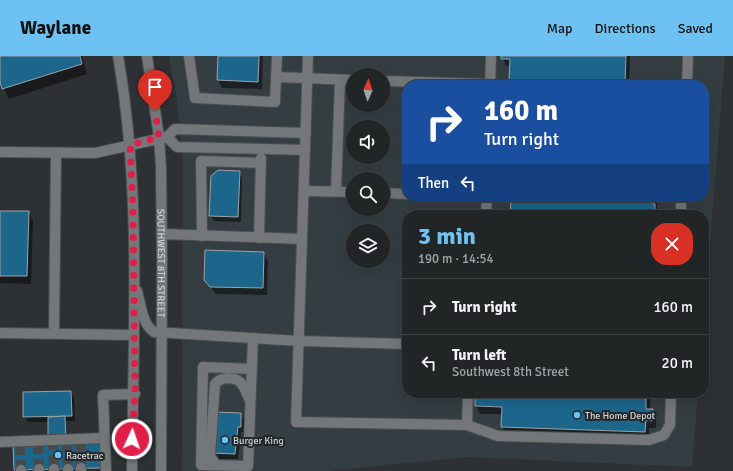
<!DOCTYPE html>
<meta charset="utf-8">
<style>
:root{--surface:#222526;--page:#2e3132;--text:#f1f3f6;--muted:#a2a5a7;--line:#3f4243;--accent:#6dc2f3}
body{margin:0;font-family:Signika,sans-serif;background:var(--page);color:var(--text);height:100vh;display:flex;flex-direction:column;font-size:15px;white-space:nowrap}
*{box-sizing:border-box;margin:0}
p{font-size:13px;color:var(--muted)}
.icon{flex:none;width:22px;height:22px;fill:none;stroke:currentColor;stroke-width:2;stroke-linecap:round;stroke-linejoin:round}
.map{position:relative;flex:1;overflow:hidden}
.drawer{position:absolute;left:402px;top:154px;width:307px;height:188px;display:flex;flex-direction:column;background:var(--surface);border-radius:16px;box-shadow:0 4px 16px #0002,0 0 0 1px var(--line)}
.drawer>*{flex:none}
.banner{position:absolute;left:402px;top:24px;width:307px;height:122px;border-radius:16px;box-shadow:0 4px 16px #0002,0 0 0 1px var(--line);background:#1a4fa0;color:#fff;overflow:hidden}
.needle{width:26px;rotate:2deg}
.fabs{position:absolute;left:346px;top:12px;display:grid;gap:8px}
.fabs a{display:grid;place-items:center;width:44px;height:44px;border-radius:50%;background:var(--surface);box-shadow:0 4px 16px #0002,0 0 0 1px var(--line);font-size:20px}
.pin{position:absolute;display:grid;place-items:center;width:34px;height:34px;color:#fff;margin:-41px -17px;border-radius:50% 50% 50% 0;rotate:-45deg;box-shadow:0 0 4px #0007}
.pin .icon{rotate:45deg}
.me{position:absolute;width:44px;margin:-22px;rotate:3deg;stroke-linejoin:round;filter:drop-shadow(0 0 3px #0008)}
.turn{display:flex;align-items:center;gap:14px;height:84px;padding:0 16px;font-size:18px}
.turn .icon{width:52px;height:52px;stroke-width:2.5}
.turn b{display:block;font-size:28px;line-height:34px}
.then{display:flex;align-items:center;height:38px;padding:0 16px;background:#0003;gap:8px;font-size:15px}
.round{display:grid;place-items:center;flex:none;width:42px;height:42px;border-radius:16px;background:var(--page)}
.headline{display:flex;align-items:center;justify-content:space-between;height:68px;padding:0 16px}
h1{font-size:24px;font-weight:700;line-height:30px;color:var(--accent)}
ul{padding:0;list-style:none}
li{display:flex;align-items:center;gap:12px;height:56px;padding:0 16px;border-top:1px solid var(--line)}
li div{flex:1}
li b{display:block;font-size:15px}
li em{font-style:normal}
header{display:flex;align-items:center;gap:24px;box-sizing:border-box;height:56px;padding:0 20px;background:var(--accent);color:#111}
header strong{font-size:19px}
nav{display:flex;gap:22px;margin-inline-start:auto;font-size:14px}
.map>svg:first-child{display:block}
.built{fill:#343d42;fill-rule:evenodd}
.shadow{fill:#0007}
.building{fill:#1c668c;stroke:#9fa3a5}
.lines{fill:none;stroke-linecap:round;stroke-linejoin:round}
.minor-tunnel{stroke:#474a4b;stroke-width:10;stroke-dasharray:10 5;stroke-linecap:butt}
.minor-casing{stroke:#4b4e4f;stroke-width:12}
.minor{stroke:#73777a;stroke-width:10}
.route{stroke:#e11d48;stroke-width:7;stroke-dasharray:0 12.6}
.poi-dot{fill:#6dc2f3;stroke:#242729;stroke-width:1.5}
.labels{text-anchor:middle;stroke-width:4;stroke-linejoin:round;paint-order:stroke}
.street-label{font-size:10px;fill:#d2d5d6;stroke:#242729}
.poi-label{font-size:10px;fill:#d2d5d6;stroke:#242729;text-anchor:start}
</style>
<header>
<strong>Waylane</strong>
<nav><a>Map</a><a>Directions</a><a>Saved</a></nav>
</header>
<div class="map">
<svg width="733" height="415" viewBox="0 0 733 415">
<rect width="100%" height="100%" fill="#2e3133"/>
<path class="built" d="M169 0H725L704 261V159H407V337H698L692 411 468 401 327 415H182L183 108 177 44ZM353 19H383V49H353ZM407 29H704V141H407ZM353 71H383V101H353ZM353 123H383V153H353ZM353 175H383V205H353Z"/>
<g class="shadow">
<polygon points="0,0 82,0 87,18 9,43 0,23"/>
<polygon points="219,0 263,0 262,33 222,32 218,24"/>
<polygon points="502,0 630,0 629,29 513,29 510,24 511,10 506,10"/>
<polygon points="239,116 242,121 241,166 214,165 210,159"/>
<polygon points="506,141 657,141 657,152 659,159 511,159 512,144 507,144"/>
<polygon points="0,156 28,156 33,164 31,228 0,227"/>
<polygon points="264,197 268,205 267,239 216,238 205,224"/>
<polygon points="71,336 74,342 75,365 65,365 66,387 101,387 103,413 16,415 15,414 50,389 49,366 28,366 24,360"/>
<polygon points="476,337 651,337 650,354 652,354 656,362 656,372 649,372 649,383 507,378 502,371 503,358 480,358 476,350"/>
<polygon points="241,358 244,364 244,376 241,376 238,403 218,403 214,397"/>
</g>
<g class="building">
<polygon points="0,0 80,0 82,8 2,33 0,26"/>
<polygon points="218,0 259,0 258,26 217,24"/>
<polygon points="501,0 626,0 625,28 509,24 510,3 501,3"/>
<polygon points="218,114 240,115 238,161 209,160 211,120"/>
<polygon points="505,141 610,141 610,146 505,143"/>
<polygon points="610,141 653,141 653,148 655,148 655,159 510,159 511,144 610,146"/>
<polygon points="0,155 29,155 27,220 0,220"/>
<polygon points="205,194 264,196 263,232 210,231 204,224"/>
<polygon points="71,335 72,360 23,361 23,336"/>
<polygon points="475,337 646,337 646,353 653,353 652,365 646,364 645,376 501,371 502,351 475,350"/>
<polygon points="215,356 241,357 241,371 238,371 235,398 213,397"/>
<polygon points="65,360 66,386 102,386 102,412 14,414 13,389 48,385 48,361"/>
</g>
<g class="lines">
<g class="minor-tunnel">
<polyline points="53,384 54,413"/>
<polyline points="67,386 68,413"/>
<polyline points="81,386 81,412"/>
<polyline points="38,388 39,413"/>
<polyline points="20,389 21,414"/>
</g>
<defs>
<g id="minor">
<path d="M118 0C142 137 133 277 132 415"/>
<path id="s1" d="M147 0 159 81 161 112 162 203 161 415"/>
<polyline points="189,0 195,42 275,46 277,0"/>
<polyline points="308,0 296,366 467,369 468,337"/>
<polyline points="276,21 353,24"/>
<polyline points="383,25 490,28"/>
<polyline points="490,29 491,0"/>
<polyline points="687,29 688,0"/>
<polyline points="167,81 177,91 305,94"/>
<polyline points="0,96 95,97 167,81 175,73 306,77"/>
<polyline points="304,135 353,136"/>
<polyline points="336,135 340,24"/>
<polyline points="383,137 407,138"/>
<polyline points="486,159 487,141"/>
<polyline points="681,159 681,141"/>
<polyline points="162,178 302,183"/>
<polyline points="202,180 201,105 261,107"/>
<polyline points="259,182 261,102"/>
<path d="M137 235C141 249 142 268 154 276L299 285 407 288"/>
<polyline points="0,277 133,279"/>
<polyline points="54,277 56,97"/>
<polyline points="251,313 203,311 201,409 248,410 253,282"/>
<polyline points="467,369 498,380 649,384 664,379 670,369 671,337"/>
<polyline points="0,386 105,382"/>
<path d="M216 409 210 400 215 328C220 321 235 320 241 327 245 332 247 339 250 344"/>
<polyline points="81,412 81,415"/>
<polyline points="39,413 39,415"/>
<polyline points="54,413 54,415"/>
<polyline points="68,413 68,415"/>
<polyline points="21,414 21,415"/>
<polyline points="106,415 103,339 135,338"/>
</g>
</defs>
<use href="#minor" class="minor-casing"/>
<use href="#minor" class="minor"/>
</g>
<g class="lines">
<polyline class="route" points="132,383 135,338 133,156 130,89 159,81 155,55"/>
</g>
<g class="poi-dot">
<circle cx="577" cy="359" r="4"/>
<circle cx="225" cy="384" r="4"/>
<circle cx="58" cy="399" r="4"/>
</g>
<g class="labels">
<g class="street-label">
<text dy="4" stroke="none"><textPath href="#s1" startOffset="208">SOUTHWEST 8TH STREET</textPath></text>
</g>
<g class="poi-label">
<text x="585" y="363">The Home Depot</text>
<text x="233" y="388">Burger King</text>
<text x="66" y="403">Racetrac</text>
</g>
</g>
</svg>
<div class="fabs">
<a><svg class="needle" viewBox="-14 -14 28 28"><path d="M0-13l5 13h-10z" fill="#e53935"/><path d="M0 13l5-13h-10z" fill="#a2a5a7"/></svg></a>
<a><svg class="icon" aria-label="sound" viewBox="0 0 24 24"><path d="M4 9h4l5-4v14l-5-4H4zM17 9q2 3 0 6"/></svg></a>
<a><svg class="icon" aria-label="search" viewBox="0 0 24 24"><circle cx="10" cy="10" r="6"/><path d="M15 15l6 6"/></svg></a>
<a><svg class="icon" aria-label="layers" viewBox="0 0 24 24"><path d="M12 4l9 5-9 5-9-5zM3 14l9 5 9-5"/></svg></a>
</div>
<div class="pin" style="left:155px;top:55px;background:#d93025"><svg class="icon" aria-label="arrive" viewBox="0 0 24 24"><path d="M6 21V4h12l-3 4 3 4H6"/></svg></div>
<svg class="me" style="left:132px;top:383px" viewBox="-20 -20 40 40"><circle r="17" fill="#e11d48" stroke="#fff" stroke-width="3"/><path d="M0-11L8 9 0 5-8 9z" fill="#fff"/></svg>
<div class="banner">
<div class="turn"><svg class="icon" aria-label="right" viewBox="0 0 24 24"><path d="M7 20v-9h11M14 6l5 5-5 5"/></svg><div><b>160 m</b>Turn right</div></div>
<div class="then">Then<svg class="icon" aria-label="left" viewBox="0 0 24 24"><path d="M17 20v-9H6M10 6l-5 5 5 5"/></svg></div>
</div>
<section class="drawer">
<div class="headline"><div><h1>3 min</h1><p>190 m · 14:54</p></div><a class="round" style="background:#d93025;color:#fff"><svg class="icon" aria-label="close" viewBox="0 0 24 24"><path d="M6 6l12 12M18 6L6 18"/></svg></a></div>
<ul>
<li><svg class="icon" aria-label="right" viewBox="0 0 24 24"><path d="M7 20v-9h11M14 6l5 5-5 5"/></svg><div><b>Turn right</b></div><em>160 m</em></li>
<li><svg class="icon" aria-label="left" viewBox="0 0 24 24"><path d="M17 20v-9H6M10 6l-5 5 5 5"/></svg><div><b>Turn left</b><p>Southwest 8th Street</p></div><em>20 m</em></li>
</ul>
</section>
</div>
